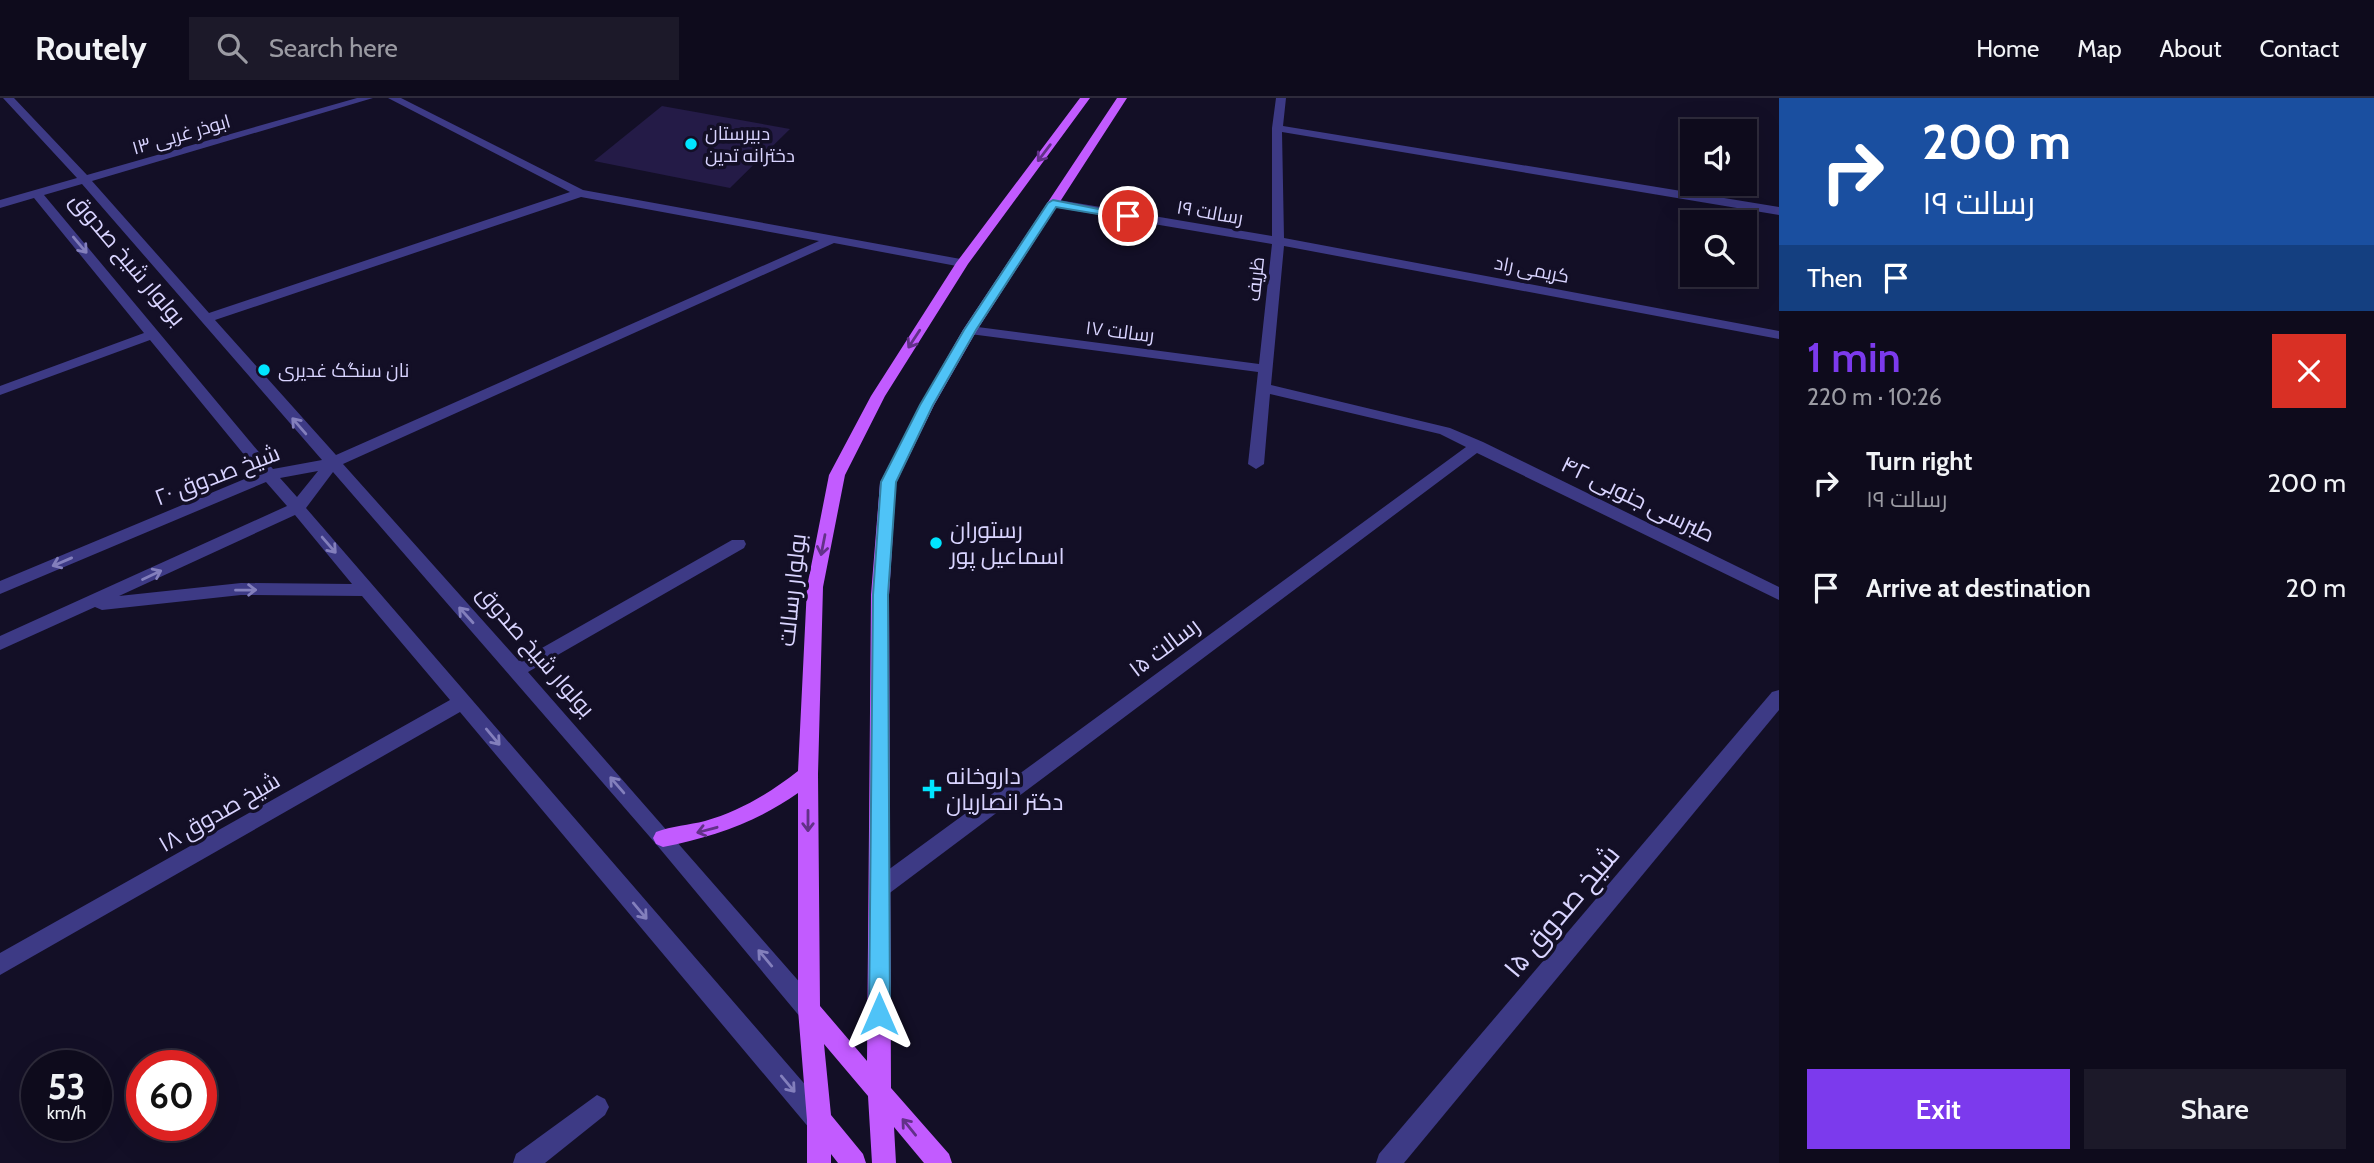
<!DOCTYPE html>
<meta charset="utf-8">
<style>
:root{--surface:#0e0b1c;--page:#1c1929;--text:#f1f3f6;--muted:#9b9ba3;--line:#2e2b3b;--accent:#7c3aed}
body{margin:0;font-family:Cabin,Cairo,sans-serif;background:var(--page);color:var(--text);height:100vh;display:flex;flex-direction:column;font-size:26px;white-space:nowrap}
*{box-sizing:border-box;margin:0}
p{font-size:23px;color:var(--muted)}
.icon{flex:none;width:38px;height:38px;fill:none;stroke:currentColor;stroke-width:2;stroke-linecap:round;stroke-linejoin:round}
.map{position:relative;flex:1;overflow:hidden}
.side{display:flex;flex-direction:column;background:var(--surface);width:595px}
.side>*{flex:none}
.banner{background:#1a4fa0;color:#fff;overflow:hidden}
.tools{position:absolute;left:1680px;top:21px;display:grid;gap:14px}
.tools a{display:grid;place-items:center;width:77px;height:77px;border-radius:0px;background:var(--surface);box-shadow:0 7px 28px #0002,0 0 0 2px var(--line);font-size:35px}
.speed{position:absolute;left:21px;top:952px;display:flex;gap:14px;font-size:35px;font-weight:700;text-align:center}
.speed>*{display:grid;place-content:center;width:91px;height:91px;border-radius:50%;background:var(--surface);box-shadow:0 7px 28px #0002,0 0 0 2px var(--line);line-height:1}
.speed small{font-size:18px;font-weight:400}
.speed .limit{border:10px solid #d22;background:#fff;color:#111}
.pin{position:absolute;display:grid;place-items:center;width:60px;height:60px;color:#fff;margin:-30px;border:4px solid #fff;border-radius:50%;box-shadow:0 2px 7px #0007}
.me{position:absolute;width:77px;margin:-38px;rotate:0deg;stroke-linejoin:round;filter:drop-shadow(0 0 5px #0008)}
.turn{display:flex;align-items:center;gap:24px;height:147px;padding:0 28px;font-size:32px}
.turn .icon{width:91px;height:91px;stroke-width:2.5}
.turn b{display:block;font-size:49px;line-height:60px}
.then{display:flex;align-items:center;height:66px;padding:0 28px;background:#0003;gap:14px;font-size:26px}
.round{display:grid;place-items:center;flex:none;width:74px;height:74px;border-radius:0px;background:var(--page)}
.headline{display:flex;align-items:center;justify-content:space-between;height:119px;padding:0 28px}
h1{font-size:42px;font-weight:600;line-height:52px;color:var(--accent)}
.primary-button{display:flex;gap:14px;margin-top:auto;padding:14px 28px}
.primary-button a{flex:1;height:80px;border-radius:0px;background:var(--accent);color:#fff;font-size:28px;font-weight:600;line-height:80px;text-align:center}
.primary-button a+a{background:var(--page);color:var(--text)}
ul{padding:0;list-style:none}
li{display:flex;align-items:center;gap:21px;height:105px;padding:0 28px}
li div{flex:1}
li b{display:block;font-size:26px}
li em{font-style:normal}
header{display:flex;align-items:center;gap:42px;box-sizing:border-box;height:98px;padding:0 35px;background:var(--surface);border-bottom:2px solid var(--line)}
header strong{font-size:33px}
nav{display:flex;gap:38px;margin-inline-start:auto;font-size:24px}
.search{width:490px;height:63px;background:var(--page);display:flex;align-items:center;gap:18px;box-sizing:border-box;padding:0 24px;border-radius:0px;color:var(--muted);font-size:26px}
main{display:flex;flex:1;min-height:0}
.map>svg:first-child{display:block}
.building{fill:#241b47}
.lines{fill:none;stroke-linecap:round;stroke-linejoin:round}
.minor{fill:#3d3a85;fill-rule:evenodd}
.major{fill:#c25bff;fill-rule:evenodd}
.oneway{stroke:#623188}
.oneway2{stroke:#837fbc}
.route{fill:#4fc3f7;stroke:#337fa1;stroke-width:2}
.poi-dot{fill:#00e5ff;stroke:#130f26;stroke-width:2.5}
.labels{text-anchor:middle;stroke-width:7;stroke-linejoin:round;paint-order:stroke}
.far-poi-label{font-size:19px;fill:#d9d4ff;stroke:#130f26;text-anchor:start}
.far-street-label{font-size:19px;fill:#d9d4ff;stroke:#130f26}
.street-label{font-size:23px;fill:#d9d4ff;stroke:#130f26}
.poi-label{font-size:23px;fill:#d9d4ff;stroke:#130f26;text-anchor:start}
.near-street-label{font-size:28px;fill:#d9d4ff;stroke:#130f26}
</style>
<header>
<strong>Routely</strong>
<div class="search"><svg class="icon" aria-label="search" viewBox="0 0 24 24"><circle cx="10" cy="10" r="6"/><path d="M15 15l6 6"/></svg>Search here</div>
<nav><a>Home</a><a>Map</a><a>About</a><a>Contact</a></nav>
</header>
<main>
<div class="map">
<svg width="1779" height="1065" viewBox="0 0 1779 1065">
<rect width="100%" height="100%" fill="#130f26"/>
<polygon class="building" points="662,8 790,31 730,90 594,63"/>
<g class="lines">
<g class="minor">
<path d="M3 0H14L87 77 357 0H373L92 83 209 215 570 94 388 0H401L583 92 966 162 968 165 962 169 834 145 343 366 519 563 732 442H744L746 446 744 450 528 574 817 904 820 912 817 920 809 923 801 920 656 746 333 374 306 410 828 1013 831 1022 828 1031 819 1034 810 1031 460 614 0 877V855L450 602 362 498 241 497 102 512 95 509 0 552V538L287 408 266 384 0 496V483L259 375 150 242 0 297V288L144 235 34 100 0 110V102L77 80ZM82 86 322 362 273 371 44 97ZM581 99 819 143 336 357 215 222ZM318 373 297 399 280 380ZM295 417 352 486 241 485 119 498Z"/>
<polygon points="1276,0 1286,0 1283,28 1779,109 1779,117 1282,34 1284,140 1779,233 1779,241 1284,148 1271,287 1450,330 1483,344 1779,489 1779,502 1477,355 887,797 880,799 873,797 870,790 873,783 1466,349 1440,336 1270,296 1264,366 1256,371 1248,366 1258,274 970,236 963,232 970,228 1259,266 1272,146 1053,109 1047,105 1053,101 1272,138 1272,30"/>
<polygon points="1779,592 1779,612 1404,1065 1376,1065 1379,1056 1772,594"/>
<polygon points="597,997 605,1001 609,1009 605,1017 545,1065 513,1065 516,1056"/>
</g>
<path class="major" d="M1080 0H1090L968 166 885 298 845 377 823 489 818 676 820 908 867 963 871 497 880 385 920 307 963 232 1117 0H1127L977 232 934 307 896 385 889 497 891 990 949 1056 952 1065H924L894 1029 896 1065H872L868 998 824 946 831 1017 863 1056 866 1065H838L831 1056V1065H807V1022L798 912V695C757 724 713 739 663 749L656 746 653 740 656 734C672 728 689 727 705 723 740 713 770 695 798 673L807 489 829 377 871 298 956 165Z"/>
</g>
<defs><path id="oneway-shaft" d="M-6 0H5M1.5-3L5.5 0L1.5 3" fill="none" stroke-width="1.6" stroke-linecap="round" stroke-linejoin="round" transform="scale(1.75)"/></defs>
<g class="oneway">
<use href="#oneway-shaft" transform="translate(1044 55) rotate(127)"/>
<use href="#oneway-shaft" transform="translate(914 241) rotate(123)"/>
<use href="#oneway-shaft" transform="translate(823 447) rotate(101)"/>
<use href="#oneway-shaft" transform="translate(808 723) rotate(90)"/>
<use href="#oneway-shaft" transform="translate(707 732) rotate(165)"/>
<use href="#oneway-shaft" transform="translate(909 1029) rotate(-129)"/>
</g>
<g class="oneway2">
<use href="#oneway-shaft" transform="translate(80 147) rotate(50)"/>
<use href="#oneway-shaft" transform="translate(299 328) rotate(-131)"/>
<use href="#oneway-shaft" transform="translate(329 447) rotate(49)"/>
<use href="#oneway-shaft" transform="translate(62 464) rotate(157)"/>
<use href="#oneway-shaft" transform="translate(152 477) rotate(-25)"/>
<use href="#oneway-shaft" transform="translate(246 492) rotate(-1)"/>
<use href="#oneway-shaft" transform="translate(466 517) rotate(-132)"/>
<use href="#oneway-shaft" transform="translate(493 639) rotate(50)"/>
<use href="#oneway-shaft" transform="translate(617 687) rotate(-131)"/>
<use href="#oneway-shaft" transform="translate(640 813) rotate(50)"/>
<use href="#oneway-shaft" transform="translate(765 860) rotate(-130)"/>
<use href="#oneway-shaft" transform="translate(788 986) rotate(50)"/>
</g>
<polygon class="route" points="1053,102 1134,118 1128,121 1056,109 976,232 933,307 896,384 888,497 890,916 887,923 879,926 872,923 869,916 873,497 881,384 920,307 964,232 1048,105"/>
<g class="poi-dot">
<circle cx="691" cy="46" r="7"/>
<circle cx="264" cy="272" r="7"/>
<circle cx="936" cy="445" r="7"/>
<path d="M928.5 680.5h7v7h7v7h-7v7h-7v-7h-7v-7h7z"/>
</g>
<g class="labels">
<g class="far-poi-label">
<text x="705" y="42">دبیرستان<tspan x="705" dy="22">دخترانه تدین</tspan></text>
<text x="278" y="279">نان سنگک غدیری</text>
</g>
<g class="far-street-label">
<text transform="translate(181 36) rotate(-16)" y="7">ابوذر غربی ۱۳</text>
<text transform="translate(1210 114) rotate(10)" y="7">رسالت ۱۹</text>
<text transform="translate(1532 171) rotate(11)" y="7">کریمی راد</text>
<text transform="translate(1255 181) rotate(-84)" y="7">ظریف</text>
<text transform="translate(1120 233) rotate(7)" y="7">رسالت ۱۷</text>
</g>
<g class="street-label">
<text transform="translate(128 161) rotate(50)" y="8">بولوار شیخ صدوق</text>
<text transform="translate(217 377) rotate(-21)" y="8">شیخ صدوق ۲۰</text>
<text transform="translate(1638 401) rotate(26)" y="8">طبرسی جنوبی ۴۲</text>
<text transform="translate(792 492) rotate(-84)" y="8">بولوار رسالت</text>
<text transform="translate(1164 549) rotate(-37)" y="8">رسالت ۱۵</text>
<text transform="translate(536 553) rotate(49)" y="8">بولوار شیخ صدوق</text>
<text transform="translate(219 714) rotate(-30)" y="8">شیخ صدوق ۱۸</text>
</g>
<g class="poi-label">
<text x="950" y="440">رستوران<tspan x="950" dy="26">اسماعیل پور</tspan></text>
<text x="946" y="686">داروخانه<tspan x="946" dy="26">دکتر انصاریان</tspan></text>
</g>
<g class="near-street-label">
<text transform="translate(1561 813) rotate(-50)" y="10">شیخ صدوق ۱۵</text>
</g>
</g>
</svg>
<div class="tools">
<a><svg class="icon" aria-label="sound" viewBox="0 0 24 24"><path d="M4 9h4l5-4v14l-5-4H4zM17 9q2 3 0 6"/></svg></a>
<a><svg class="icon" aria-label="search" viewBox="0 0 24 24"><circle cx="10" cy="10" r="6"/><path d="M15 15l6 6"/></svg></a>
</div>
<div class="speed"><div>53<small>km/h</small></div><div class="limit">60</div></div>
<div class="pin" style="left:1128px;top:118px;background:#d93025"><svg class="icon" aria-label="arrive" viewBox="0 0 24 24"><path d="M6 21V4h12l-3 4 3 4H6"/></svg></div>
<svg class="me" style="left:879px;top:916px" viewBox="-20 -20 40 40"><path d="M0-17L14 15 0 8-14 15z" fill="#4fc3f7" stroke="#fff" stroke-width="4"/></svg>
</div>
<section class="side">
<div class="banner">
<div class="turn"><svg class="icon" aria-label="right" viewBox="0 0 24 24"><path d="M7 20v-9h11M14 6l5 5-5 5"/></svg><div><b>200 m</b>رسالت ۱۹</div></div>
<div class="then">Then<svg class="icon" aria-label="arrive" viewBox="0 0 24 24"><path d="M6 21V4h12l-3 4 3 4H6"/></svg></div>
</div>
<div class="headline"><div><h1>1 min</h1><p>220 m · 10:26</p></div><a class="round" style="background:#d93025;color:#fff"><svg class="icon" aria-label="close" viewBox="0 0 24 24"><path d="M6 6l12 12M18 6L6 18"/></svg></a></div>
<ul>
<li><svg class="icon" aria-label="right" viewBox="0 0 24 24"><path d="M7 20v-9h11M14 6l5 5-5 5"/></svg><div><b>Turn right</b><p>رسالت ۱۹</p></div><em>200 m</em></li>
<li><svg class="icon" aria-label="arrive" viewBox="0 0 24 24"><path d="M6 21V4h12l-3 4 3 4H6"/></svg><div><b>Arrive at destination</b></div><em>20 m</em></li>
</ul>
<div class="primary-button"><a>Exit</a><a>Share</a></div>
</section>
</main>
